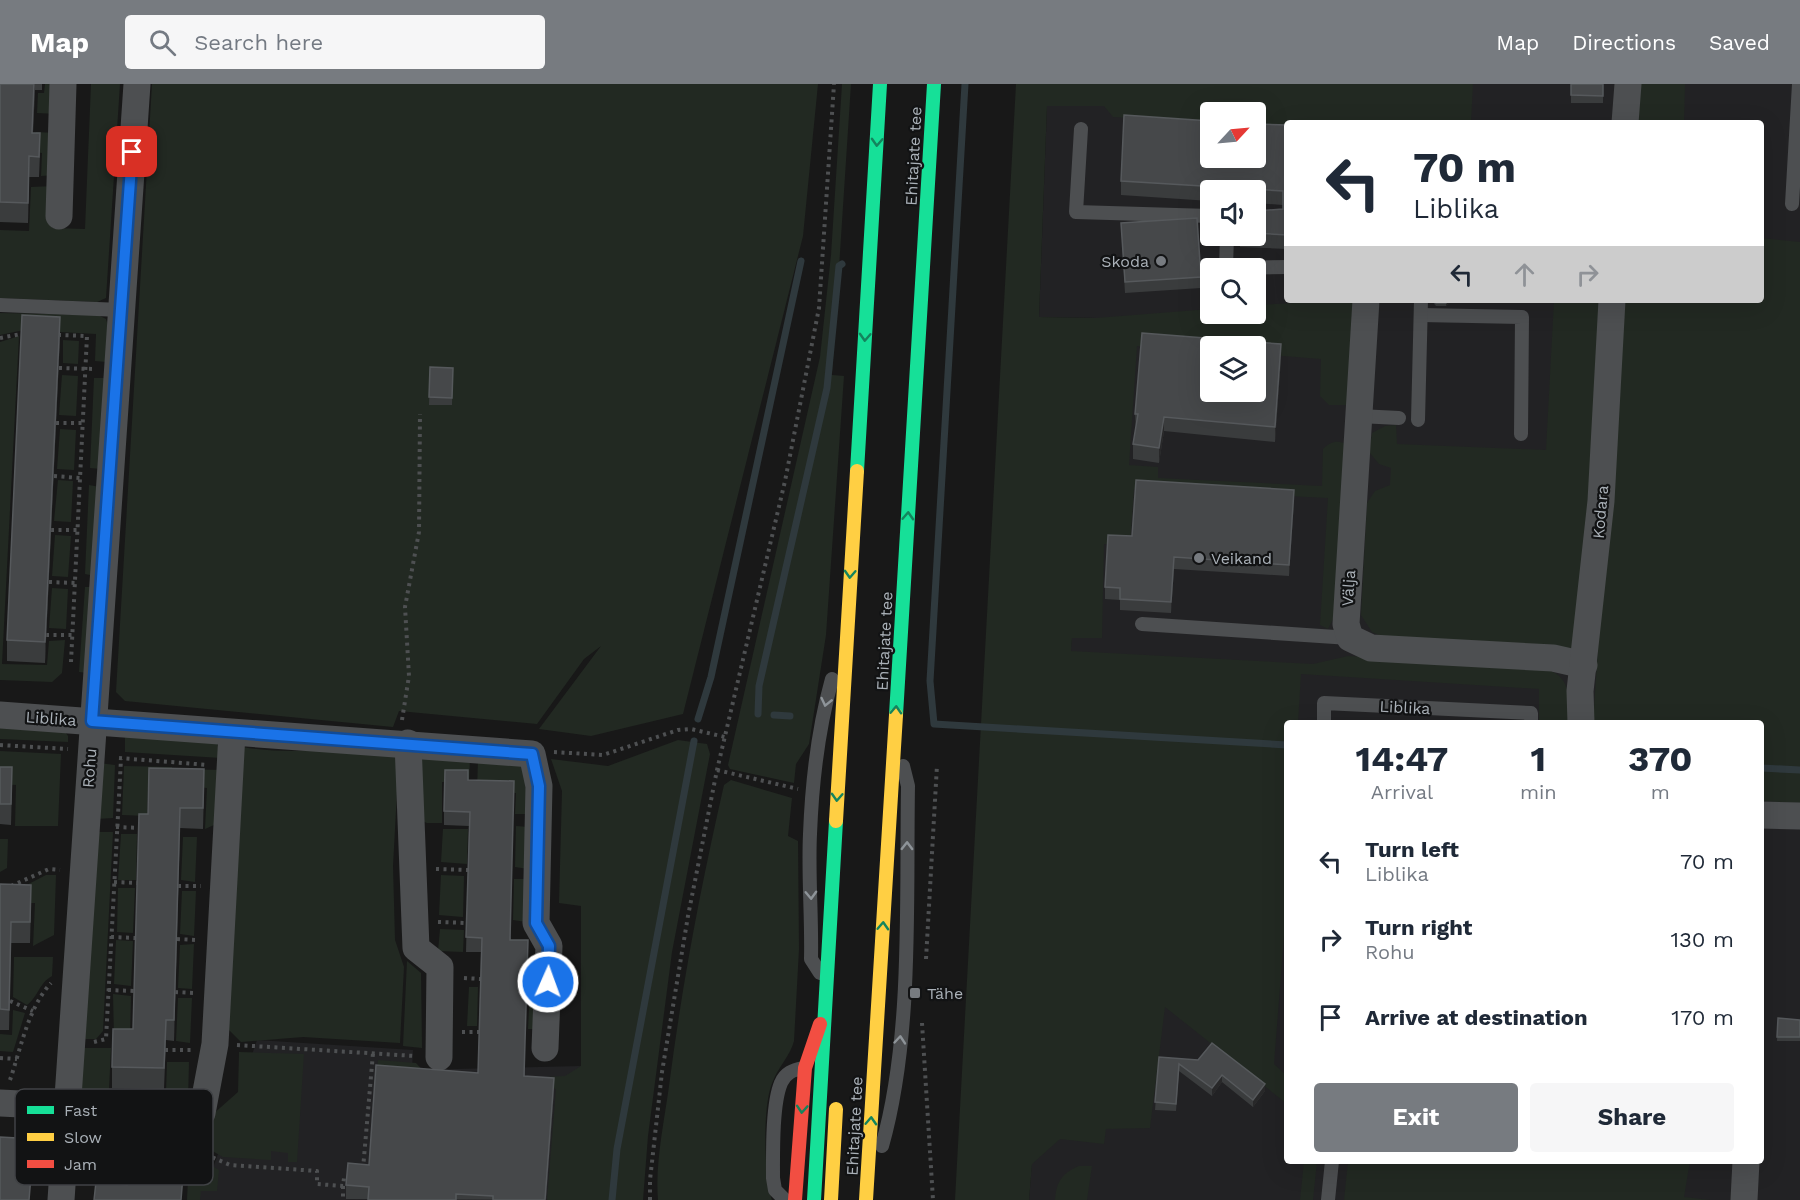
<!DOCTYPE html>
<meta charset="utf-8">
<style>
:root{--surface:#fff;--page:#f6f6f7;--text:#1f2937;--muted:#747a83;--accent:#777b80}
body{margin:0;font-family:"Work Sans",sans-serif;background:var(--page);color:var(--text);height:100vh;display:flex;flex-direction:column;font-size:22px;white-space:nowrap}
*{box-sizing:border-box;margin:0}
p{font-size:20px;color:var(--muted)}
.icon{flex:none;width:33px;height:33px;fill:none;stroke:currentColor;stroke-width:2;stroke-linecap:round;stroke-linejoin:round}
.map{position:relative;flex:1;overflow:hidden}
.details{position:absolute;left:1284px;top:636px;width:480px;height:444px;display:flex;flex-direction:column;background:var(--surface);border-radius:6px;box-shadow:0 6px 24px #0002}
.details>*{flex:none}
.banner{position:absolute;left:1284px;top:36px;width:480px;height:183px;border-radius:6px;box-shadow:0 6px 24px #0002;background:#fff;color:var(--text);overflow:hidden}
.needle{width:39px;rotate:64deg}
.controls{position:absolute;left:1200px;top:18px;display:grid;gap:12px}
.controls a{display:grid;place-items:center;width:66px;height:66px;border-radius:6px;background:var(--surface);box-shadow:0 6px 24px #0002;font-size:30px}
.pin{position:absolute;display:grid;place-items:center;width:51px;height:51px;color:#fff;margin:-26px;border-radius:12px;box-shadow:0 3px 9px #0006}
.me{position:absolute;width:66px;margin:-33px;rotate:2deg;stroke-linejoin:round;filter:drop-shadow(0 0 4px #0008)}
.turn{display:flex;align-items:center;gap:21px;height:126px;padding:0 30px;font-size:27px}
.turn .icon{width:78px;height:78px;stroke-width:2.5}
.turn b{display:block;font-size:42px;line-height:51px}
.lanes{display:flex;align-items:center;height:57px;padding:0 30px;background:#0003;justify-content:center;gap:30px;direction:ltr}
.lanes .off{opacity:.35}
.eta{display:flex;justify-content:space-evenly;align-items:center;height:102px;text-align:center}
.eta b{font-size:36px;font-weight:700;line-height:42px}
.cta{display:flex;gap:12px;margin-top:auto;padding:12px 30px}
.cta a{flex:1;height:69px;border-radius:6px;background:var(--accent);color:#fff;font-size:24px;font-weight:700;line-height:69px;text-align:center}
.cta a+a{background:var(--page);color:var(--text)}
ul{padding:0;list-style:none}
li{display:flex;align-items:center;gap:18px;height:78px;padding:0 30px}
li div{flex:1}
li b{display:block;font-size:22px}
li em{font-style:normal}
header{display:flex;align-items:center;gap:36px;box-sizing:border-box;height:84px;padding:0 30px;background:var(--accent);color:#fff}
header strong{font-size:28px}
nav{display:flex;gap:33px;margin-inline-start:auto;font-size:21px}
.search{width:420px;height:54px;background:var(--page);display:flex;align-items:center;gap:15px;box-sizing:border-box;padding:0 21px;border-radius:6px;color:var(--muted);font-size:22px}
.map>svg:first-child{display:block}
.built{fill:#222224;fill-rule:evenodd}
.green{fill:#222922}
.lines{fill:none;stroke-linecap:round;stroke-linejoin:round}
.stream{stroke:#2f393d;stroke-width:7}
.path{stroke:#4e5052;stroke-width:4;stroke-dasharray:3 4.5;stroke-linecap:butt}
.lane{stroke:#4d4f51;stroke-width:14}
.street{stroke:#4d4f51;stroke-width:27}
.fast{stroke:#16e098;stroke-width:14}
.slow{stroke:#ffcf43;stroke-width:14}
.jam{stroke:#f24e42;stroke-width:14}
.wall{fill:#3a3c3d}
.shaded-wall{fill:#282829}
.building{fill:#46484a;stroke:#56595c;stroke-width:1.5;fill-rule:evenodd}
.oneway{stroke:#14845d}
.oneway2{stroke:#8e9499}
.route-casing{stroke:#114b97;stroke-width:15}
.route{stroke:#1a73e8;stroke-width:10}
.poi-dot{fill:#777b80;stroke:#121314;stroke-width:2}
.labels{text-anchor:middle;stroke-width:4.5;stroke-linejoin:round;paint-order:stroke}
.street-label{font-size:16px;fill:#aab1b8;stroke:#121314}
.poi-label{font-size:16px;fill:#aab1b8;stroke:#121314;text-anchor:start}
.key{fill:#121314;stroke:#404245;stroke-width:1.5}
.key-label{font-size:16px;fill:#aab1b8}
</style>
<header>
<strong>Map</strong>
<div class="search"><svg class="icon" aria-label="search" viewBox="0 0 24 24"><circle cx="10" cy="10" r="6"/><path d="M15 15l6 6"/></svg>Search here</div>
<nav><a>Map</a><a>Directions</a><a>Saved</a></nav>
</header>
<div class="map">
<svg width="1800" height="1116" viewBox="0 0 1800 1116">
<rect width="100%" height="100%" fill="#181818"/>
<g class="built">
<path d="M1105 0H1800V1116H1029L1096 234 1039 233 1047 22H1104ZM1210 28H1256V74H1210ZM1287 39H1761V216H1287ZM1210 106H1256V152H1210ZM1210 184H1256V230H1210ZM1210 262H1256V308H1210ZM1287 639H1761V1077H1287Z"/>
<polygon points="257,956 413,966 412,986 581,982 614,991 602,1116 195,1116 211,1090"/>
</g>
<g class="green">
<polygon points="45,0 58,0 57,30 37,29 38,9 44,9"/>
<polygon points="91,0 120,0 106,214 97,218 0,214 0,146 29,147 31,103 54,102 52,144 85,145"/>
<polygon points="152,0 818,0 803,152 683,630 591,652 539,645 601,562 584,575 537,640 399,627 393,643 125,617 116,608"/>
<polygon points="842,0 851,0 832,291 844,292 826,551 809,660 796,680 794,699 730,685 728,681 820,273 831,171"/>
<path d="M1016 0H1473L1471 39H1287V42L1256 40V28H1210V38L1113 33 1104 22H1047L1039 233 1096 234 1210 225V230H1256V221L1358 216 1349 321H1329L1320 312 1321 275 1256 270V262H1210V267L1137 262 1129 381 1158 383V394L1322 402 1323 365C1332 356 1338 356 1350 361L1336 529 1328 545 1320 541 1328 414 1134 405 1130 461 1104 460 1102 554H1072L1071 567 1313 580 1348 572 1535 582C1572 589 1568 608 1571 639H1539V605L1301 590 1298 639H1287V814L1274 980 1287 992V1020L1165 923 1150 1044 1106 1045 1104 1060 1060 1055 1032 1080 1029 1116H955Z"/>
<polygon points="1637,0 1685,0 1684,39 1634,39"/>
<polygon points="36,48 57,49 55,91 41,92 42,69 35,68"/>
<polygon points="1761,154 1800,158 1800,719 1761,717 1761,639 1593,639 1621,216 1761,216"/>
<polygon points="1554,216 1605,216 1595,420 1573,566 1381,552 1372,548 1361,531 1367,419 1375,407 1390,401 1391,384 1379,380 1369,368 1372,349 1385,342 1396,341 1397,360 1546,366"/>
<polygon points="0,229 98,231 106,235 108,242 107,278 95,277 96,250 24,246 0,251"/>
<polygon points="19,252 2,580 47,581 49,557 65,556 62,589 52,598 0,596 0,258"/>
<polygon points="63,256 79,257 78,280 63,279"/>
<polygon points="62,291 78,292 76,332 59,331"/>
<polygon points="94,294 106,294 102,385 90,384"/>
<polygon points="60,345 76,346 74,386 57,385"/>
<polygon points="58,396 73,397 71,438 54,437"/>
<polygon points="89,401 100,403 95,492 85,490"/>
<polygon points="55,451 71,452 68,493 52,492"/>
<polygon points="85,503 94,503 88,589 79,588"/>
<polygon points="52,504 68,505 66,545 49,544"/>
<polygon points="0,641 63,645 68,652 68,658 0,655"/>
<polygon points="125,653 217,659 221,674 125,668"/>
<polygon points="678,656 707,660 710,670 672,868 648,1052 643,1116 547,1116 556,1005 377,992 378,976 416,979 428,992 461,997 565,992 581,982 581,822 559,819 562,707 551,675 608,682"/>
<path d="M243 663C273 669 303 666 333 667 357 669 374 672 399 671L393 782 395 856 404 883 400 959 303 953 241 958 227 944Z"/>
<polygon points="0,667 61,670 58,742 15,742 16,701 0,700"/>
<polygon points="418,672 470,674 469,698 442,698 442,739 427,739 418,735"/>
<polygon points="478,676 521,677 528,684 530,730 515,730 516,709 477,706"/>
<polygon points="99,679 115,681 113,734 96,735"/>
<polygon points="124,682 172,683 172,702 148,702 147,732 122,731"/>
<polygon points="183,685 220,686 214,741 205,745 207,704 182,702"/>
<path d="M731 696 792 714 788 752 798 757 799 865 794 957C790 972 779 982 773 997 762 1020 764 1093 772 1116H658C655 1079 664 1039 669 1002 682 901 701 801 724 701Z"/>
<polygon points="516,742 529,743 528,785 515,783"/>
<polygon points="443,745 468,745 467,780 441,778"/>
<polygon points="94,748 113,748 103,947 96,955 85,955"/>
<polygon points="121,750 137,750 136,796 118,796"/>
<polygon points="183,753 197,753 195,798 181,796"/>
<polygon points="0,755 8,755 7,784 0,788"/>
<polygon points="46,791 56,791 54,851 33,862 35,819 10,819 15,807"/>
<polygon points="441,791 464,792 463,833 439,831"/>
<polygon points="514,795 527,795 526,838 513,836"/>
<polygon points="118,804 135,804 133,849 117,848"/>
<polygon points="182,807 196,807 194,852 180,850"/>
<polygon points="440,845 464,846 463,868 438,867"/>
<polygon points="116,856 133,857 131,902 114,900"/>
<polygon points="194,860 192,905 178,904 180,861"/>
<path d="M14 873H53L52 892C39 899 38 913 27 921L13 913Z"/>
<polygon points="407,877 421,889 422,964 403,962"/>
<polygon points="469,903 478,903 477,942 467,942"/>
<polygon points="542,903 540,945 528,945 530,904"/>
<polygon points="113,910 131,912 130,957 114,953"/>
<polygon points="178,914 192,914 190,959 176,957"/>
<polygon points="13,926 25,929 13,968 0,967 0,950 12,951"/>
<polygon points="83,964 111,964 109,1006 133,1007 132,1021 81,1013"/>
<polygon points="239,968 304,970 297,1078 288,1078 288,1069 271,1067 271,1076 223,1073 200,1060 79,1051 79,1045 87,1035 203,1039 238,1008"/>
<polygon points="167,978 189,978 188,1017 141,1021 142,1007 166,1007"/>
<polygon points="79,1062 192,1070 219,1086 217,1107 201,1107 200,1116 187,1116 188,1095 77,1092"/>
<polygon points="1304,1077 1317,1077 1313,1116 1300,1116"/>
<polygon points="1348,1077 1690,1077 1684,1113 1710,1116 1344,1116"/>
<path d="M1079 1082H1092L1087 1116H1055C1056 1098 1062 1089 1079 1082Z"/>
</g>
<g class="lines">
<g class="stream">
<polyline points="965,0 930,597 934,640 1287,661"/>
<polyline points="758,630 759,602 827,304 839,182 842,180"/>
<polyline points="774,631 790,632"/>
<polyline points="698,635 711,593 801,177"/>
<polyline points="1761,684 1800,686"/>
<polyline points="612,1116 617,1065 694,657"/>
</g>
<g class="path">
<polyline points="58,251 87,252 71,578"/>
<polyline points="0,254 26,249"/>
<polyline points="59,284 94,285"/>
<polyline points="56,339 82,339"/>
<polyline points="54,392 80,394"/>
<polyline points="51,446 77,446"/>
<polyline points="49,498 75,499"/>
<polyline points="46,551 72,551"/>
<polyline points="402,636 409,592 405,523 419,448 420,330"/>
<polyline points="0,661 68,665"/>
<polyline points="554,668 603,671 678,646 691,645 725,653"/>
<polyline points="119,674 208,681"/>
<polyline points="717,686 798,705"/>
<polyline points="116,743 142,744"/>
<polyline points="436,785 468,786"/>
<polyline points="114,798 138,799"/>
<polyline points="11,802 49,785 60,786"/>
<polyline points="178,802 201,802"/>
<polyline points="438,838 467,839"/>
<polyline points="111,853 136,854"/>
<polyline points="177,855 197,856"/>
<polyline points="926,875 937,681"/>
<polyline points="464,894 481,895"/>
<polyline points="108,906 135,907"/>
<polyline points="175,908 195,909"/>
<polyline points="10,917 33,927"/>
<polyline points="922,939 933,1116"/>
<polyline points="462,948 480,948"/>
<polyline points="94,958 106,955 121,675"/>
<polyline points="237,961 415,972"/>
<polyline points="165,966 192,966"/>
<polyline points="0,974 17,975"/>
<path d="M10 996C21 964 28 924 51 899"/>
<polyline points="87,1058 193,1065 230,1081 317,1087 317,1100 343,1102 344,1094 352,1090"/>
<polyline points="363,1085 373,969"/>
<polyline points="343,1102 343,1116"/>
<polyline points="650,1116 650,1096 662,988 688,832 717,686 785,397 819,224 834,0"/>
</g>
<g class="lane">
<polyline points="1081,45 1076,128 1210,132"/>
<polyline points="1792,120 1799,0"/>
<polyline points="1227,152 1226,184 1287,183"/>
<polyline points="0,221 121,226"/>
<polyline points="1421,231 1522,233 1521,350"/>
<polyline points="1359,332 1399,334"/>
<polyline points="1418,336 1421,216"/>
<polyline points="1142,540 1350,554"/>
<polyline points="1324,639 1324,619 1531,629 1531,639"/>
<path d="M820 889 811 875C812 833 808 791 810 750 812 698 818 645 832 595"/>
<path d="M882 1062C913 953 906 815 908 702L903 682"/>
<path d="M785 1116 775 1106 773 1094C773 1070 772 1020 781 999 785 989 793 986 803 984"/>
<polyline points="1328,1116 1332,1077"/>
</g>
<g class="street">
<polyline points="1625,39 1628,0"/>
<polyline points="59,132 63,0"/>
<polyline points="1366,216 1346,540 1350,554 1371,564 1553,574 1584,581"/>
<polyline points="0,631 532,670 539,702 536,839 549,862 545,964"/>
<polyline points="1581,639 1580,607 1601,417 1612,216"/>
<polyline points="408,659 416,864 440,883 439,973"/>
<polyline points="1761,731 1800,732"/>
<polyline points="0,1019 202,1029 215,960 232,649"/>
<polyline points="61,1116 137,0"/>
<polyline points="1744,1116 1746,1077"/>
</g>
<g class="fast">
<polyline points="857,387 880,0"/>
<polyline points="896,631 934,0"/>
<polyline points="814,1116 836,737"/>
</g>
<g class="slow">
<polyline points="836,737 857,387"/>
<polyline points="831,1116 836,1025"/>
<polyline points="866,1116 896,631"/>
</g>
<polyline class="jam" points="795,1116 805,984 820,940"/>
</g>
<g class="wall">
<polygon points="0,0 42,0 42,6 35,6 33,49 40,70 39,93 29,93 28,139 0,138"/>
<rect x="1571" y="0" width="32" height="19"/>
<polygon points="1287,41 1287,165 1240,163 1240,152 1256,152 1256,127 1283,125 1283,121 1256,119 1256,106 1210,106 1210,117 1121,111 1121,97"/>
<polygon points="1121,139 1201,193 1201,204 1125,209"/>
<polygon points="1431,216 1451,216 1451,218 1446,222 1436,222"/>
<polygon points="60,253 45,579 7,577 7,556"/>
<polygon points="1281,275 1275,358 1164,347 1159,379 1133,375 1133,360 1136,345 1135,330"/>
<polygon points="430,283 453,284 452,321 429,321"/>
<polygon points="1294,417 1289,492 1174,485 1171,529 1120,526 1120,516 1105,515 1105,503 1132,452"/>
<polygon points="0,683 12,704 11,741 0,740"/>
<polygon points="468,696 511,856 525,992 554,1008 546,1116 346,1115 346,1101 478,989 481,868 466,868 469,742 444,741 444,727"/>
<polygon points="204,706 203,745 180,744 174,957 166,956 164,1005 112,1004 112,983 133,945 148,730"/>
<polygon points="0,800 31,822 30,859 11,859 9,946 0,946"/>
<polygon points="1778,934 1800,936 1800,957 1777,957"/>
<polygon points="1159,973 1198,976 1265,1007 1253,1023 1222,998 1212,1012 1179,987 1176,1027 1155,1026"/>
</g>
<g class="shaded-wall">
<polygon points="34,0 35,0 35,6 32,70 32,49"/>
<polygon points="29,72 29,93 28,139 28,119"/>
<polygon points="1449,216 1451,216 1451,218 1446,222 1446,219"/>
<polygon points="60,233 60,253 45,579 45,558"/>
<polygon points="1281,260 1281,275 1275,358 1275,343"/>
<polygon points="1164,333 1164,347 1159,379 1159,364"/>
<polygon points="1294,406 1294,417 1289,492 1289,481"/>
<polygon points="1174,473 1174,485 1171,529 1171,518"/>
<polygon points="180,724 180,744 174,957 174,936"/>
<polygon points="1222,991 1222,998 1212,1012 1212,1004"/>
<polygon points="554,994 554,1008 546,1116 545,1116"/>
<polygon points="1265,1000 1265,1007 1253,1023 1253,1016"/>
</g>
<g class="building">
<polygon points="0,0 34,0 32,49 40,49 39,73 29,72 28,119 0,118"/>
<polygon points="1571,0 1603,0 1603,12 1571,11"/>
<polygon points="1124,31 1210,37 1210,74 1256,74 1256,40 1287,41 1287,151 1256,149 1256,127 1283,125 1283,107 1121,97"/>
<polygon points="1197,134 1201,193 1125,198 1121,139"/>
<polygon points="1434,216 1449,216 1446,219 1436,219"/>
<polygon points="22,231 60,233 45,558 7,556"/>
<path d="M1142 249 1281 260 1275 343 1164 333 1159 364 1133 360 1138 330H1135ZM1210 262H1256V308H1210Z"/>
<polygon points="430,283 453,284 452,314 429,313"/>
<polygon points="1136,396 1294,406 1289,481 1174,473 1171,518 1120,515 1120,504 1105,503 1108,451 1132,452"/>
<polygon points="0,683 12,683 11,720 0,720"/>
<polygon points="149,684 204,685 203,724 180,724 174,936 166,936 164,984 112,983 113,945 133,945 139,730 148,730"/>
<polygon points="445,686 468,686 468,696 514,697 510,856 528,856 524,992 554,994 545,1116 493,1116 493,1112 456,1110 456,1116 368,1116 369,1103 346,1101 348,1079 369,1081 376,981 478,989 482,854 466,853 470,728 444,727"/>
<polygon points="0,800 31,801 30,838 11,838 9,926 0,925"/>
<polygon points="1778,934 1800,936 1800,953 1777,953"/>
<polygon points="1212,959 1265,1000 1253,1016 1222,991 1212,1004 1179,980 1176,1020 1155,1018 1159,973 1198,976"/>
<polygon points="0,1053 34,1055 29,1116 0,1116"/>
<polygon points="128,1087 183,1091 181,1116 94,1116 96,1098 127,1101"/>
</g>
<defs><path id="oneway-chevron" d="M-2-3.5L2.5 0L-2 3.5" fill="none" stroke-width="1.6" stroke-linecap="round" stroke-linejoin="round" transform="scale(1.5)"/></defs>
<g class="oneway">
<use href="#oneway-chevron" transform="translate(877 58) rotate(93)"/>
<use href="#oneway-chevron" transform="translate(865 253) rotate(93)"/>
<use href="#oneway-chevron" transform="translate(908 432) rotate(-87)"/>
<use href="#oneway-chevron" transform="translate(850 490) rotate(93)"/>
<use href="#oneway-chevron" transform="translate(896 626) rotate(-87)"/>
<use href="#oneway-chevron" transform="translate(837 713) rotate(93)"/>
<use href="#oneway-chevron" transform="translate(883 842) rotate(-87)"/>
<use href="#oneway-chevron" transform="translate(802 1025) rotate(94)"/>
<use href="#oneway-chevron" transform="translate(871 1037) rotate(-87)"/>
</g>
<g class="oneway2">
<use href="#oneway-chevron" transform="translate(826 618) rotate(103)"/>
<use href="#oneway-chevron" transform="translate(907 762) rotate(-89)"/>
<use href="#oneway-chevron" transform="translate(811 811) rotate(88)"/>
<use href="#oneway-chevron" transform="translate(900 956) rotate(-85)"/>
</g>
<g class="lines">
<defs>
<polyline id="route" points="132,68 92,637 532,670 539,702 536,839 549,862 548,898"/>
</defs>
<use href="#route" class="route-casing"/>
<use href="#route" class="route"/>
</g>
<g class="poi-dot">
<circle cx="1161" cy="177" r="6"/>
<circle cx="1199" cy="474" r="6"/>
<rect x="909" y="903" width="12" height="12" rx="3"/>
</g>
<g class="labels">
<g class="street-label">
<text transform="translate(913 72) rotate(-87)" y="6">Ehitajate tee</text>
<text transform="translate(1600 428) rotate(-85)" y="6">Kodara</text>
<text transform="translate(1348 504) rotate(-86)" y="6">Välja</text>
<text transform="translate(884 557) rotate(-87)" y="6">Ehitajate tee</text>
<text transform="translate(1405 623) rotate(3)" y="6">Liblika</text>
<text transform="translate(51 634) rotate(4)" y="6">Liblika</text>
<text transform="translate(89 684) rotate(-86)" y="6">Rohu</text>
<text transform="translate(854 1042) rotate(-87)" y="6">Ehitajate tee</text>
</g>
<g class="poi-label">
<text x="1149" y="183" text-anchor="end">Skoda</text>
<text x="1211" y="480">Veikand</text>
<text x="927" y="915">Tähe</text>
</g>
</g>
<rect x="15" y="1005" width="198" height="96" rx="9" class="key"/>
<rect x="27" y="1022" width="27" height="8" fill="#16e098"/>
<rect x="27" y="1049" width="27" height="8" fill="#ffcf43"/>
<rect x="27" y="1076" width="27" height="8" fill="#f24e42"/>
<g class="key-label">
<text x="64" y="1032">Fast</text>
<text x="64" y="1059">Slow</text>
<text x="64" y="1086">Jam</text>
</g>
</svg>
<div class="controls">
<a><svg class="needle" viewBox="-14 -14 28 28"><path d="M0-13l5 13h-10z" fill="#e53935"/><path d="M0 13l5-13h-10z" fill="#747a83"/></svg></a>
<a><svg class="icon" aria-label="sound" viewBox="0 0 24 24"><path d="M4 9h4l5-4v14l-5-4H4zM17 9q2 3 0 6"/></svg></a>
<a><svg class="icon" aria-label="search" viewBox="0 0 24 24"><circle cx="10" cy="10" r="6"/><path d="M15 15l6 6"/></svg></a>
<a><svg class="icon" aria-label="layers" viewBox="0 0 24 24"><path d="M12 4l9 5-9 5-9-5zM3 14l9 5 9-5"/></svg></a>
</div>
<div class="pin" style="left:132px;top:68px;background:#d93025"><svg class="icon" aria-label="arrive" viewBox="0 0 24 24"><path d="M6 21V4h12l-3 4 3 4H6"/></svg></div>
<svg class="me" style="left:548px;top:898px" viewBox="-20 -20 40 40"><circle r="17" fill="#1a73e8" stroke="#fff" stroke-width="3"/><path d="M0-11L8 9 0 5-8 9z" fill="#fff"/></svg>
<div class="banner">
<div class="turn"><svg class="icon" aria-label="left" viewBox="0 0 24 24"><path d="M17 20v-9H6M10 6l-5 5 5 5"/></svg><div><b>70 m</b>Liblika</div></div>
<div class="lanes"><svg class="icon" aria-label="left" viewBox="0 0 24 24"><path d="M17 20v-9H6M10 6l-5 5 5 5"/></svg><svg class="icon off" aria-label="ahead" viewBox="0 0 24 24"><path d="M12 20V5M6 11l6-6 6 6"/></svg><svg class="icon off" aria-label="right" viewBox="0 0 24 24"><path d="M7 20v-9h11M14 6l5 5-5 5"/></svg></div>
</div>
<section class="details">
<div class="eta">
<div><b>14:47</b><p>Arrival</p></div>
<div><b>1</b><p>min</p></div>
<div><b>370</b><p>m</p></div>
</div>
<ul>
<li><svg class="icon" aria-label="left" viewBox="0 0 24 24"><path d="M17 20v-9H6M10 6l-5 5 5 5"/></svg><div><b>Turn left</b><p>Liblika</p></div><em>70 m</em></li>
<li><svg class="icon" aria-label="right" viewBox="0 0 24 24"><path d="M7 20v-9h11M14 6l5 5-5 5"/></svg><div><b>Turn right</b><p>Rohu</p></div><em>130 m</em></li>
<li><svg class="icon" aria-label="arrive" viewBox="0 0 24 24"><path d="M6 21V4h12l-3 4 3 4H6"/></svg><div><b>Arrive at destination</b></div><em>170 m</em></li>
</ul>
<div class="cta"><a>Exit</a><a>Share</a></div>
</section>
</div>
